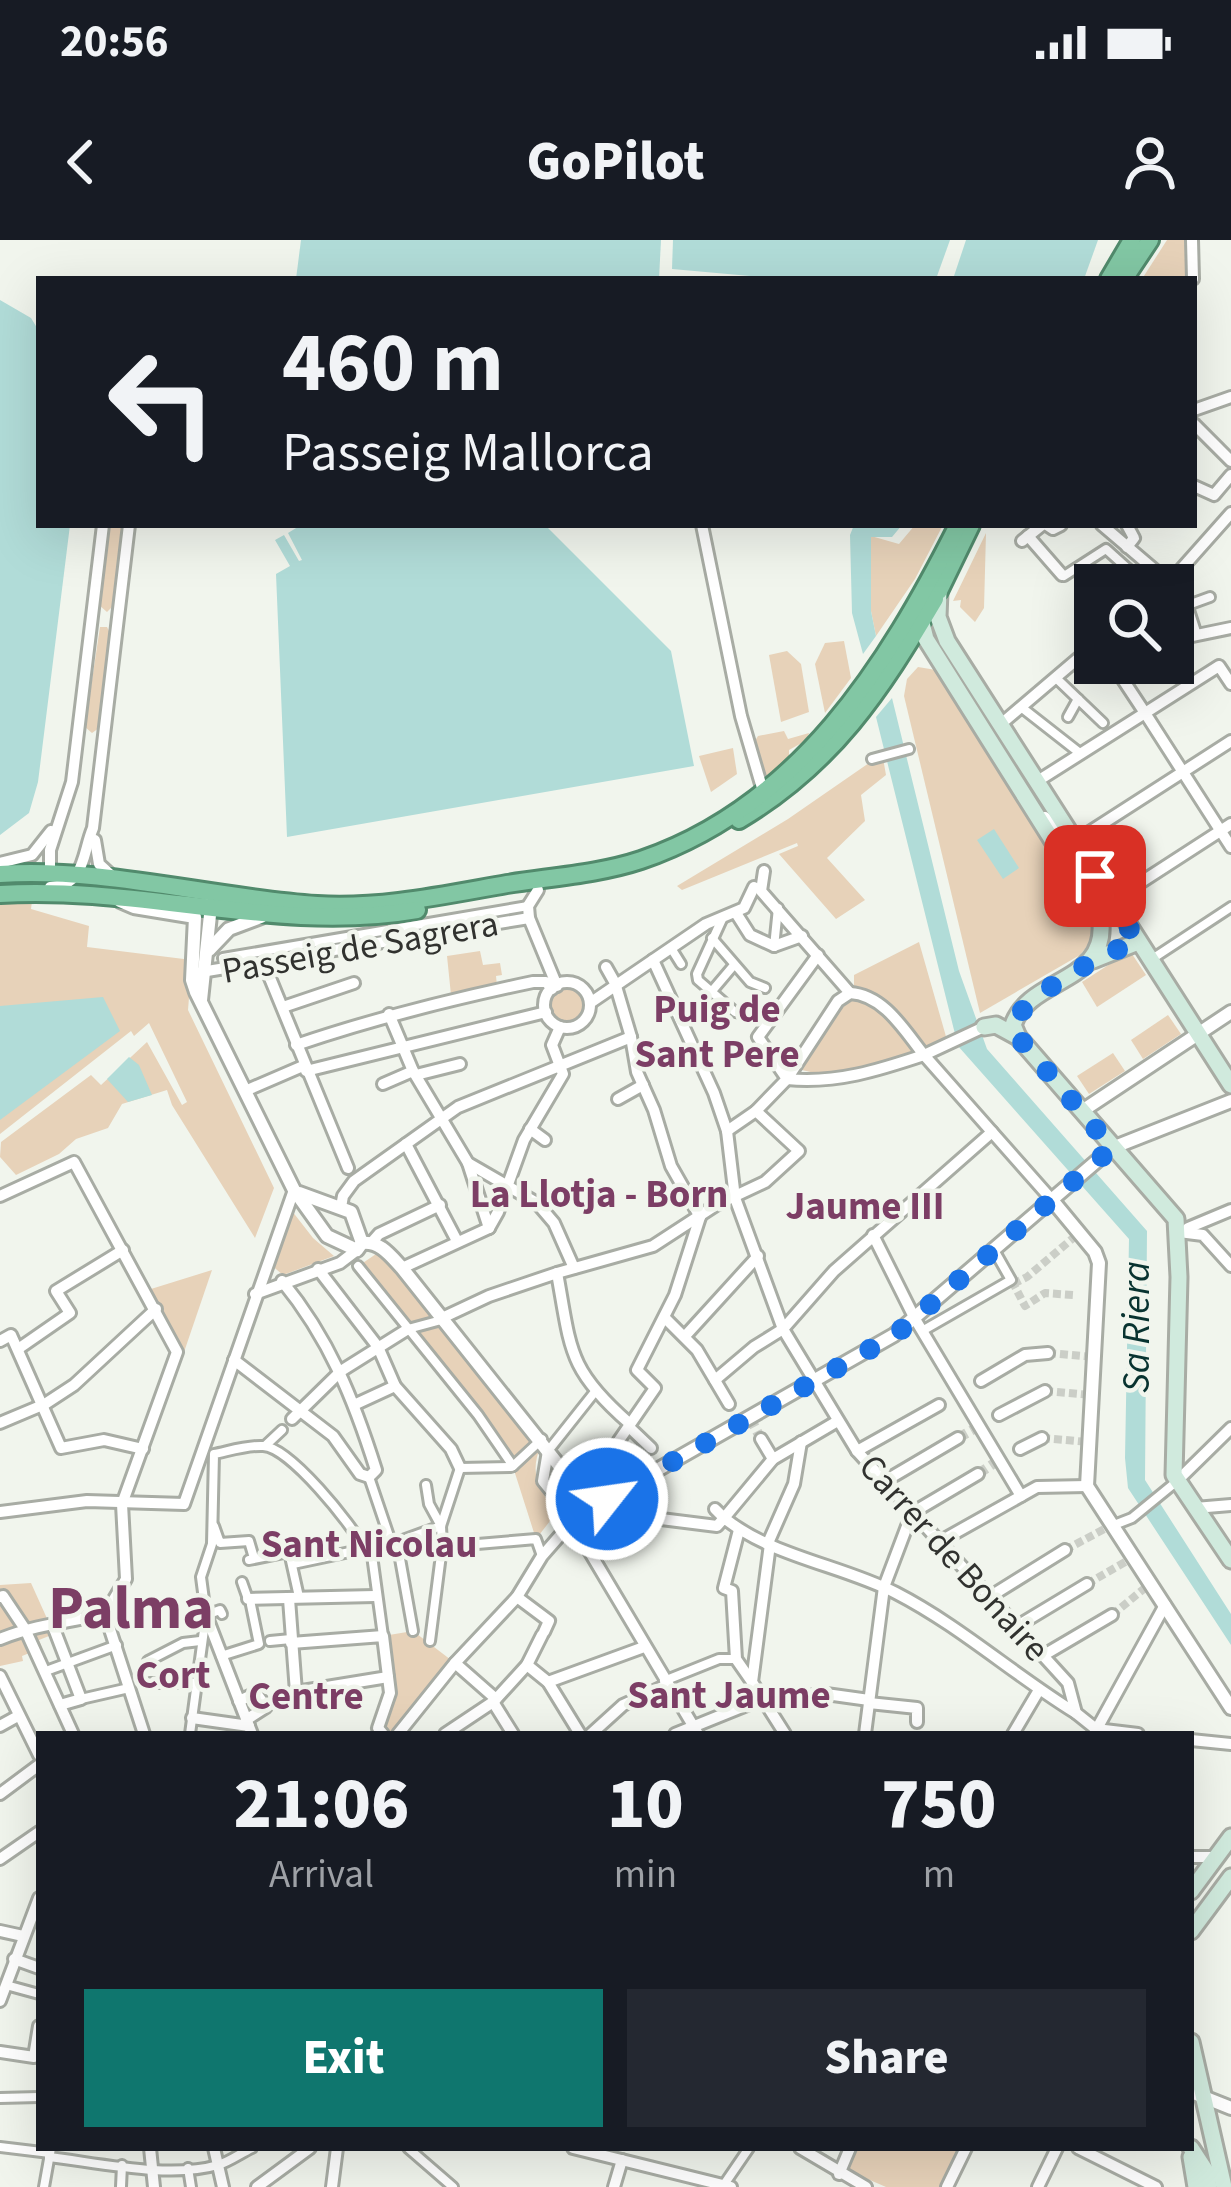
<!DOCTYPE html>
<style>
:root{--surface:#171b24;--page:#242831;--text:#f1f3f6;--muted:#9ea1a6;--accent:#0f766e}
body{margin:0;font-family:"Source Sans 3",sans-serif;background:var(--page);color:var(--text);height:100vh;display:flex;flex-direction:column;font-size:45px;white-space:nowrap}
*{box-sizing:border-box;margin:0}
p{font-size:39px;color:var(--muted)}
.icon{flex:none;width:66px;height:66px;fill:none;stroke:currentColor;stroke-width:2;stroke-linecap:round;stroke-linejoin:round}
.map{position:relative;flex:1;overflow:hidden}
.details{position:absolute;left:36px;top:1491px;width:1158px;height:420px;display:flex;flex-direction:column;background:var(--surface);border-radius:0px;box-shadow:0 12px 48px #0002}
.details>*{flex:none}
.guide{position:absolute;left:36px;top:36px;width:1161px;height:252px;border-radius:0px;box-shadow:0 12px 48px #0002;background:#171b24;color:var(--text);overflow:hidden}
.buttons{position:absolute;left:1074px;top:324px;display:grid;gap:24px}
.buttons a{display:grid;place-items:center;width:120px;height:120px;border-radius:0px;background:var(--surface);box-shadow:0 12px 48px #0002;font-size:60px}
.pin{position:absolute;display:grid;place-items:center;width:102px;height:102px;color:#fff;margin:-51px;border-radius:24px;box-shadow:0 6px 18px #0006}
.me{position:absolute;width:132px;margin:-66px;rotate:60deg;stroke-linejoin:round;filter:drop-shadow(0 0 9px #0008)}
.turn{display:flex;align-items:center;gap:42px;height:252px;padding:0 48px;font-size:54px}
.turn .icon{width:156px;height:156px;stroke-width:2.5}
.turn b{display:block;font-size:84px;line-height:102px}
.eta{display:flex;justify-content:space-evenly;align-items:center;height:204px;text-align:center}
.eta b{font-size:72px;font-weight:800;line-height:84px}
.button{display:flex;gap:24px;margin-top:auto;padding:24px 48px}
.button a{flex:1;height:138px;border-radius:0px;background:var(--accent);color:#fff;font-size:48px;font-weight:800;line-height:138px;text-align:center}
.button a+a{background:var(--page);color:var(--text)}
.status{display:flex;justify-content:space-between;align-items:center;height:84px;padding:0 60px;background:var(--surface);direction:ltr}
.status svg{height:33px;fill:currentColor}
header{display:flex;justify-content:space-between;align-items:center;height:156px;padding:0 48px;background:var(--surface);font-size:54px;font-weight:800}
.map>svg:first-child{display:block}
.green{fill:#e7d2b9}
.water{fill:#b1dcd8}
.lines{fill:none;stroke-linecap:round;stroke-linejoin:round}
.pedestrian-tunnel{stroke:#cbcec7;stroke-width:8;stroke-dasharray:8 4;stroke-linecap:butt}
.minor-tunnel{stroke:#cbcec7;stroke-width:10;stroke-dasharray:10 5;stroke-linecap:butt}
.pedestrian-casing{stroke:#a8aca4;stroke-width:14}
.minor-casing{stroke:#a8aca4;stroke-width:16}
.tertiary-casing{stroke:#a8aca4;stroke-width:18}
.secondary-casing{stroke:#a8aca4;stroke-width:21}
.trunk-casing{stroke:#518a6c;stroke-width:22}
.pedestrian{stroke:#fff;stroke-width:8}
.minor{stroke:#fff;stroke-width:10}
.tertiary{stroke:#fff;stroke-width:12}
.secondary{stroke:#d0eadd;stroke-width:15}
.trunk{stroke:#82c7a4;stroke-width:16}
.route{stroke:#1a73e8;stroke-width:21;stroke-dasharray:0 37.8}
.labels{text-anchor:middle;stroke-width:9;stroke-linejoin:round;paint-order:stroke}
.street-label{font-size:36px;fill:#31322f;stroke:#f1f5ed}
.neighbourhood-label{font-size:39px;font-weight:bold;fill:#7c3e65;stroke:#f1f5ed}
.water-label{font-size:39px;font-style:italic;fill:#083330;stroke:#f1f5ed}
.town-label{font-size:60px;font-weight:bold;fill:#7c3e65;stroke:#f1f5ed}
</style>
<div class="status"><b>20:56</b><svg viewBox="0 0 49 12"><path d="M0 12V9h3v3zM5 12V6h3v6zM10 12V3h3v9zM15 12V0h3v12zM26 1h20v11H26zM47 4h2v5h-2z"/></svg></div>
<header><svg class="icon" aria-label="back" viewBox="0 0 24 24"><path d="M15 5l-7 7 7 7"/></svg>GoPilot<svg class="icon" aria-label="person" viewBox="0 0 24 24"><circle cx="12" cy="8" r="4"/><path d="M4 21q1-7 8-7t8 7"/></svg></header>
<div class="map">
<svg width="1231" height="1947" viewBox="0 0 1231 1947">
<rect width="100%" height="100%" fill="#f1f5ed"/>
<g class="green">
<polygon points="1167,0 1185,0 1192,39 1142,39"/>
<polygon points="109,285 123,285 113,366 107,372 99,365"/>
<polygon points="915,285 943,285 915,339 876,396 871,371 871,296 899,304"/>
<polygon points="986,293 984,368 975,382 960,367 961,360 953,361"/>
<polygon points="100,387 107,387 110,393 99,488 92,493 85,487"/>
<polygon points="844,401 851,438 825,473 815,424 825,403"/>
<polygon points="787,411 801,424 809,472 781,482 769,415"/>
<polygon points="918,427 936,430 1092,673 1094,698 1080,715 980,773 904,456 907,439"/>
<polygon points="784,491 788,499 809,493 807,500 789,510 789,521 763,539 753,504 758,496"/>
<polygon points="733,508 737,534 711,552 699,516"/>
<polygon points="883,518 886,535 861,555 865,581 827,618 865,660 836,679 779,614 798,606 797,603 682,650 677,646 788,579 869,523"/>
<polygon points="32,661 31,669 89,686 87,707 192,720 188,770 274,948 255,998 172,865 167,850 122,864 108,888 76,899 59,914 16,935 0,917 1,902 91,835 101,845 147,802 182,865 187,862 149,783 134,796 131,791 0,894 0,663"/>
<path d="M919 702 947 800C899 815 845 846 796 828L854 749V735Z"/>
<polygon points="480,711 483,725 500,723 502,735 496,736 497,746 451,755 447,716"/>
<polygon points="1130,711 1146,735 1097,767 1082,742"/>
<circle cx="565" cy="765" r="19"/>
<polygon points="1168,775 1181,794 1143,819 1131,800"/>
<polygon points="1113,813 1125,831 1089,854 1077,836"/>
<polygon points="292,971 313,998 334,1016 283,1035 270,1024"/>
<path d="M376 1014H383L541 1205C529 1234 538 1248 557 1272L536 1299 513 1227 479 1175 354 1029Z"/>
<polygon points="212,1030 183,1115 151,1049"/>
<polygon points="31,1343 54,1394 39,1400 42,1408 22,1416 23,1421 0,1426 0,1345"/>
<polygon points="413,1391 455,1423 398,1494 383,1494 378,1488 390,1453 383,1396"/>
<polygon points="857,1908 961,1908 942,1947 886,1947 847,1930"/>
</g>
<g class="water">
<polygon points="301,0 661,0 659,39 296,39"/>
<polygon points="673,0 950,0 936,39 782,39 672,29"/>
<polygon points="966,0 1098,0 1084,39 953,39"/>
<polygon points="0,60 31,78 39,91 39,285 70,285 38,542 29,573 0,595"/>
<polygon points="301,285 545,285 671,411 694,526 287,597 276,334 290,326 275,300 284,295 299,321 302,320 288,293"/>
<polygon points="854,285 902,285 892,297 871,297 871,371 876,396 863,414 852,373 850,295"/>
<polygon points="892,458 959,731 987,809 1147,991 1145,1240 1231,1374 1231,1405 1128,1248 1125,1218 1129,999 958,806 876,477"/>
<polygon points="994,589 1019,628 1003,639 977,600"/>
<polygon points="103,757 120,791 0,880 0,766"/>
<polygon points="129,817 139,825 152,855 128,862 107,839"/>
</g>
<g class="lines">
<g class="pedestrian-tunnel">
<polyline points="1012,1041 1025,1066 1045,1053 1073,1055"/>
<polyline points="1013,1044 1027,1037 1079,993"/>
<polyline points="1048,1113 1094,1117"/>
<polyline points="1045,1151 1091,1155"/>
<polyline points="1042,1198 1088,1202"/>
<polyline points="1065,1310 1110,1286"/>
<polyline points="1087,1344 1132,1318"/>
<polyline points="1112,1375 1151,1343"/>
</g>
<g class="minor-tunnel">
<polyline points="750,1178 761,1199"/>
<polyline points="958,1198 979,1186"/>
<polyline points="978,1234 999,1220"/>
</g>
<defs>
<g id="pedestrian">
<polyline points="1064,336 1106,309 1136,336 1147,323"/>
<polyline points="1178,336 1197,395"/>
<polyline points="1188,365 1210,357"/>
<polyline points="1056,438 1103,483"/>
<polyline points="1021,467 1081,514"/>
<polyline points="1068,477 1078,459"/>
<polyline points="872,519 909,509"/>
<polyline points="723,677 697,734 698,740 735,772 759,777"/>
<polyline points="712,698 750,742 765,748"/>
<polyline points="774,707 778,668"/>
<polyline points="671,708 681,724"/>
<polyline points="223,718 528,666"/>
<polyline points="1152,719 1231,667"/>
<polyline points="712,751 734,725"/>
<polyline points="358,1026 478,1175 513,1226"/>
<polyline points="408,1089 445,1079"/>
<polyline points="922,1091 1011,1040 994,1010"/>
<polyline points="266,1205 282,1190"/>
<polyline points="548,1211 594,1153"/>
<polyline points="513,1226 542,1199"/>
<polyline points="511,1227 460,1228 441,1286 442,1307 536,1299 542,1316"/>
<polyline points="369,1237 391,1302"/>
<polyline points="426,1245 429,1264 441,1286"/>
<polyline points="1114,1285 1132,1278 1176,1242"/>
<polyline points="214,1286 220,1303 249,1301 254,1318"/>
<polyline points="397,1302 413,1391"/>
<polyline points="371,1308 383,1396"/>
<polyline points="249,1320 289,1312 299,1357"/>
<polyline points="293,1324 397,1302 441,1286"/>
<polyline points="242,1342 248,1359"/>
<polyline points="206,1375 220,1370 222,1374"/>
<polyline points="270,1401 291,1399"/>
<polyline points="430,1401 442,1307"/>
<polyline points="221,1416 259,1404 251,1365"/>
<polyline points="148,1421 183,1403 200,1401"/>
<polyline points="46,1431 117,1405"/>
<polyline points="664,1441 719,1419 736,1419"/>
<polyline points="150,1443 196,1443"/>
<polyline points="81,1459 129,1448"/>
<path d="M190 1494 206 1375 201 1337 212 1304 214 1214C229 1211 248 1205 263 1206 290 1207 351 1284 365 1309"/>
<polyline points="6,1745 39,1754"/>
<polyline points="0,1858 39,1857"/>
<polyline points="0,1907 50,1913"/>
<polyline points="408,1908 453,1947"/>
<path d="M49 1917C99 1923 170 1939 218 1925 229 1922 241 1913 252 1908"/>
<polyline points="188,1928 191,1947"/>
<polyline points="723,1946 749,1908"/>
<polyline points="44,1947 51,1908"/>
<polyline points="121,1947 122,1925"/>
</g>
<g id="minor">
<polyline points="1192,0 1193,39"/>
<polyline points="1194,170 1231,157"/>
<polyline points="1194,184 1231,221"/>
<polyline points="1194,246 1214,255 1231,235"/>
<polyline points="702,285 741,476 763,551 768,553"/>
<polyline points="1047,285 1053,289 1061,285"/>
<polyline points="1102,285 1170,343"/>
<polyline points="1127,285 1134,298 1127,307"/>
<polyline points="1028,296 1062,335"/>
<polyline points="1022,301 1042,285"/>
<polyline points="1167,345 1231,273"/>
<polyline points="1173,400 1231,388"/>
<polyline points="1231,444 1219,426 1145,473 1231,607"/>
<polyline points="1001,484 1095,404"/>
<polyline points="1036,542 1145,473 1112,423"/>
<polyline points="1045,577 1074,602 1231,501"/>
<polyline points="95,600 99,624 111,635"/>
<polyline points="0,623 32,615 51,591"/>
<polyline points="764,631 761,651 850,753"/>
<polyline points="50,636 50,610 72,542 103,285"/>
<path d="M50 647C86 645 82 614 93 588L129 285"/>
<polyline points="538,650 528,666 529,678 557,746"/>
<polyline points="1112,661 1231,584"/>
<polyline points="736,673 750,695 774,706 802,696"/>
<polyline points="653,720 714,853 727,891 735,958 783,1089 857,1211 1068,1443 1076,1473 1096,1489"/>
<polyline points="263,721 348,928"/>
<polyline points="606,727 615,743 631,797 637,832 654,870 671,926 700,977"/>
<polyline points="201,732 529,678"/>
<circle cx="567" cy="765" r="23"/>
<path d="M850 753C884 755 904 790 924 815 879 830 836 844 787 839L838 761Z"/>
<polyline points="590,763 706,684 744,668 754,647"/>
<polyline points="283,767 354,743"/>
<polyline points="389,774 413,831 468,923 537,963 554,983 574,1028"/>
<polyline points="984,787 924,815 1052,960"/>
<path d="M296 805C375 778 452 759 533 742H546L552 749"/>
<polyline points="306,831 546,772"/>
<polyline points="416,835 460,824"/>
<polyline points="383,844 413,831"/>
<polyline points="245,851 303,826"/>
<polyline points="618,859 643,845"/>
<polyline points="530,889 545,900"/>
<polyline points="727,891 756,871 787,839 758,797 818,715"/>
<polyline points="406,904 457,1001"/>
<polyline points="468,923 489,988"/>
<polyline points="0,956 74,922 177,1112 122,1264 126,1339 105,1374 144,1494"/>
<polyline points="341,967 343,956 354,941 458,867 631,797"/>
<polyline points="489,988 498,972 524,900 563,834 552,805 560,787"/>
<polyline points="1188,988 1231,970"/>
<polyline points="1179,992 1203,995 1231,1026"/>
<polyline points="873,995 915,1079 1021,1256"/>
<polyline points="372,1002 379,994 440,965"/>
<polyline points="402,1028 489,988"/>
<polyline points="318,1029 378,1107 395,1146 451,1209 460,1228"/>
<path d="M557 1033C571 1109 567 1129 629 1183"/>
<polyline points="255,1054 340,1023 357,1010"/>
<polyline points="442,1078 489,1056 557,1033 653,1006 716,965 765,942 799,911 756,871"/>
<polyline points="665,1078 697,1110 729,1164"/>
<polyline points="686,1095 758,1016"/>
<polyline points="0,1101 11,1095 61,1208 104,1200 143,1209"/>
<polyline points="18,1109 70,1073 56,1051 123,1010"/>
<path d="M234 1120 333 1196 360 1234 369 1237 376 1230C354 1160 329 1098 282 1041"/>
<polyline points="715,1140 754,1107 783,1089 834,1031 992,892"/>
<polyline points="981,1141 1025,1115 1048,1113"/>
<polyline points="356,1164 395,1146"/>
<polyline points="999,1175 1045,1151"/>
<polyline points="292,1179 341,1131 408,1089"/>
<polyline points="0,1183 45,1164 74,1145 156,1069"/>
<polyline points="629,1187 651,1208"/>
<polyline points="761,1199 773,1219"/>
<polyline points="1020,1209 1042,1198"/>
<polyline points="548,1211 543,1241 560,1262 698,1494"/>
<polyline points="857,1211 939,1165"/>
<polyline points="598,1231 655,1148 637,1130 675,1055 700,977"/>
<polyline points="885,1241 958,1198"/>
<polyline points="1176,1242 1231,1188"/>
<path d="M643 1261 645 1277 717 1286 724 1278C773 1317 841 1325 896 1353 960 1386 1014 1435 1076 1473"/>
<polyline points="1195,1268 1231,1265"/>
<polyline points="715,1269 724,1278 773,1219 836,1182"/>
<polyline points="0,1272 87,1261 184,1264 294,950"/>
<polyline points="739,1290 724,1348 732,1351 736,1419 752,1442"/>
<polyline points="939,1302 1037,1247 1087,1246"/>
<polyline points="768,1303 794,1244 801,1202"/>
<polyline points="770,1304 752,1442 785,1494"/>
<polyline points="991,1356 1065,1310"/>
<polyline points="0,1357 3,1356 25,1389 73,1494"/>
<polyline points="517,1357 549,1381 544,1392"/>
<polyline points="248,1359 375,1356"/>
<polyline points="289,1359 296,1452 388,1437"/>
<polyline points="206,1375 252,1494"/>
<polyline points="1019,1385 1087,1344"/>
<polyline points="53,1386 81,1459 60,1465"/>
<path d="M0 1399C35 1385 68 1382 105 1374"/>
<polyline points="291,1403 383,1396 390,1453 378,1488 383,1494"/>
<polyline points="1044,1415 1112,1375"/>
<polyline points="455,1423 496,1459 493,1462 513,1494"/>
<polyline points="527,1425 548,1442 580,1494"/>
<polyline points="0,1436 39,1515"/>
<polyline points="548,1442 644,1407"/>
<polyline points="789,1458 826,1454 869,1460"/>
<polyline points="496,1459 527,1425 542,1395"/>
<polyline points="239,1461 256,1453 266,1467 246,1480"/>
<polyline points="869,1463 917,1468 917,1482"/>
<polyline points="192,1478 249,1486"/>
<polyline points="0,1486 18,1476"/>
<polyline points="1096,1489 1138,1494"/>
<polyline points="398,1494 455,1423 517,1357 542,1316 570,1284"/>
<polyline points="445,1494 493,1462"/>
<polyline points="591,1494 623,1465 667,1445"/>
<polyline points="675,1494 764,1458"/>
<polyline points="865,1494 884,1347 912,1273 978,1234"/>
<polyline points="1013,1494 1039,1450"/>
<polyline points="1094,1494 1165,1365"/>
<polyline points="1191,1500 1231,1504"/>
<polyline points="0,1554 39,1525"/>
<polyline points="1191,1617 1216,1617"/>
<polyline points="0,1619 39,1592"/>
<polyline points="0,1691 23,1696"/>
<polyline points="14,1719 39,1728"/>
<polyline points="0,1761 39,1658"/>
<polyline points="0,1812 34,1817 39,1786"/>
<polyline points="150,1908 154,1947"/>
<polyline points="214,1908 223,1947"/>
<polyline points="573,1908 731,1947"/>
<polyline points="800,1908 866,1947"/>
<polyline points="1078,1908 1156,1947"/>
<polyline points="839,1934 850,1908"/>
<polyline points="257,1947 310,1908"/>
<polyline points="332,1947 337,1908"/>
<polyline points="614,1947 622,1920"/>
<polyline points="947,1947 966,1908"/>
<polyline points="1038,1947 1057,1908"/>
</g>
<g id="tertiary">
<polyline points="120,661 134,667 195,677 192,740 196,752 294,950 327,996 357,1010 362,1003"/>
<polyline points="209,710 229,689 261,677"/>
<polyline points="201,760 210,675 208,661"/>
<polyline points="1082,871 1231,772"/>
<polyline points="299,953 351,972 362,1003"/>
<polyline points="1052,960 1095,1012 1099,1023 1087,1246 1231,1468"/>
<path d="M362 1003C380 1001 390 1015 402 1028L592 1267"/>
<polyline points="570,1284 592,1267 894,1095 1112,908 1231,861"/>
<polyline points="1191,1852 1231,1868"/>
</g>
<g id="secondary">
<polyline points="939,351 938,377 947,401 1231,845"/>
<path d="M921 379 926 399 1100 676C1112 744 1029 736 1013 785L1018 797"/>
<polyline points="1093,720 1138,702"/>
<polyline points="984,787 996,785 1018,797 1176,979 1179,1037 1174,1235 1231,1320"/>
<polyline points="1191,1651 1231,1597"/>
<polyline points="1191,1691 1231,1637"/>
<polyline points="1191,1802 1224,1947"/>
<polyline points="1191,1908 1206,1931 1209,1947"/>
<polyline points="1191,1917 1196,1947"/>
</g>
<g id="trunk">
<polyline points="1109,39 1132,0"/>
<polyline points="1124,39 1150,0"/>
<polyline points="939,351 971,285"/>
<path d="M739 580C833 524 880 452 935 359"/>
<path d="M0 634C105 627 212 658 317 665 381 669 444 655 507 644 551 637 599 634 641 620 799 566 887 426 958 285"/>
<path d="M0 654C140 645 278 694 417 670"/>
</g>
</defs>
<use href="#pedestrian" class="pedestrian-casing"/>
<use href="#minor" class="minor-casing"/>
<use href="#tertiary" class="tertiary-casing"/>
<use href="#secondary" class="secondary-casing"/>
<use href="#trunk" class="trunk-casing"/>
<use href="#pedestrian" class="pedestrian"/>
<use href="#minor" class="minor"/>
<use href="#tertiary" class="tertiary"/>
<use href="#secondary" class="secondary"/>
<use href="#trunk" class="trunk"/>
</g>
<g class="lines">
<path class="route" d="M607 1259 895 1095 1112 908 1018 797 1013 785C1023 756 1108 710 1138 702L1095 636"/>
</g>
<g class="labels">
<g class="street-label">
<text transform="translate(360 706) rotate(-10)" y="13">Passeig de Sagrera</text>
<text transform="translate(955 1317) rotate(48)" y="13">Carrer de Bonaire</text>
</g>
<g class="neighbourhood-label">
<text x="717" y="782">Puig de<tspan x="717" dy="45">Sant Pere</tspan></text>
<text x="599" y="967">La Llotja - Born</text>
<text x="865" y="979">Jaume III</text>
<text x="369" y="1317">Sant Nicolau</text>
<text x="173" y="1448">Cort</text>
<text x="729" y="1468">Sant Jaume</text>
<text x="306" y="1469">Centre</text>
</g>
<g class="water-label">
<text transform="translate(1135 1087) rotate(-90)" y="14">Sa Riera</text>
</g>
<g class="town-label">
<text x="131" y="1388">Palma</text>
</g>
</g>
</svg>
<div class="buttons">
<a><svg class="icon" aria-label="search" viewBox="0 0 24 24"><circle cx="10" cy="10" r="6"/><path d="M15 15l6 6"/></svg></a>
</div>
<div class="pin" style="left:1095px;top:636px;background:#d93025"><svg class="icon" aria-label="arrive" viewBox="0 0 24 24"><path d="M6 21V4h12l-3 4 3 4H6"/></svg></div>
<svg class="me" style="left:607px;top:1259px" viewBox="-20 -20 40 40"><circle r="17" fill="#1a73e8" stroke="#fff" stroke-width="3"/><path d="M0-11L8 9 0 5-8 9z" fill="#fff"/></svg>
<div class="guide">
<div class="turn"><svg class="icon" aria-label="left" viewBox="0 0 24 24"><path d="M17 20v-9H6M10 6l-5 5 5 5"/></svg><div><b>460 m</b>Passeig Mallorca</div></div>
</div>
<section class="details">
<div class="eta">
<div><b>21:06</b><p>Arrival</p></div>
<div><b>10</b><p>min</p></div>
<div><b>750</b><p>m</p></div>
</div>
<div class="button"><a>Exit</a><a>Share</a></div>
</section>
</div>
